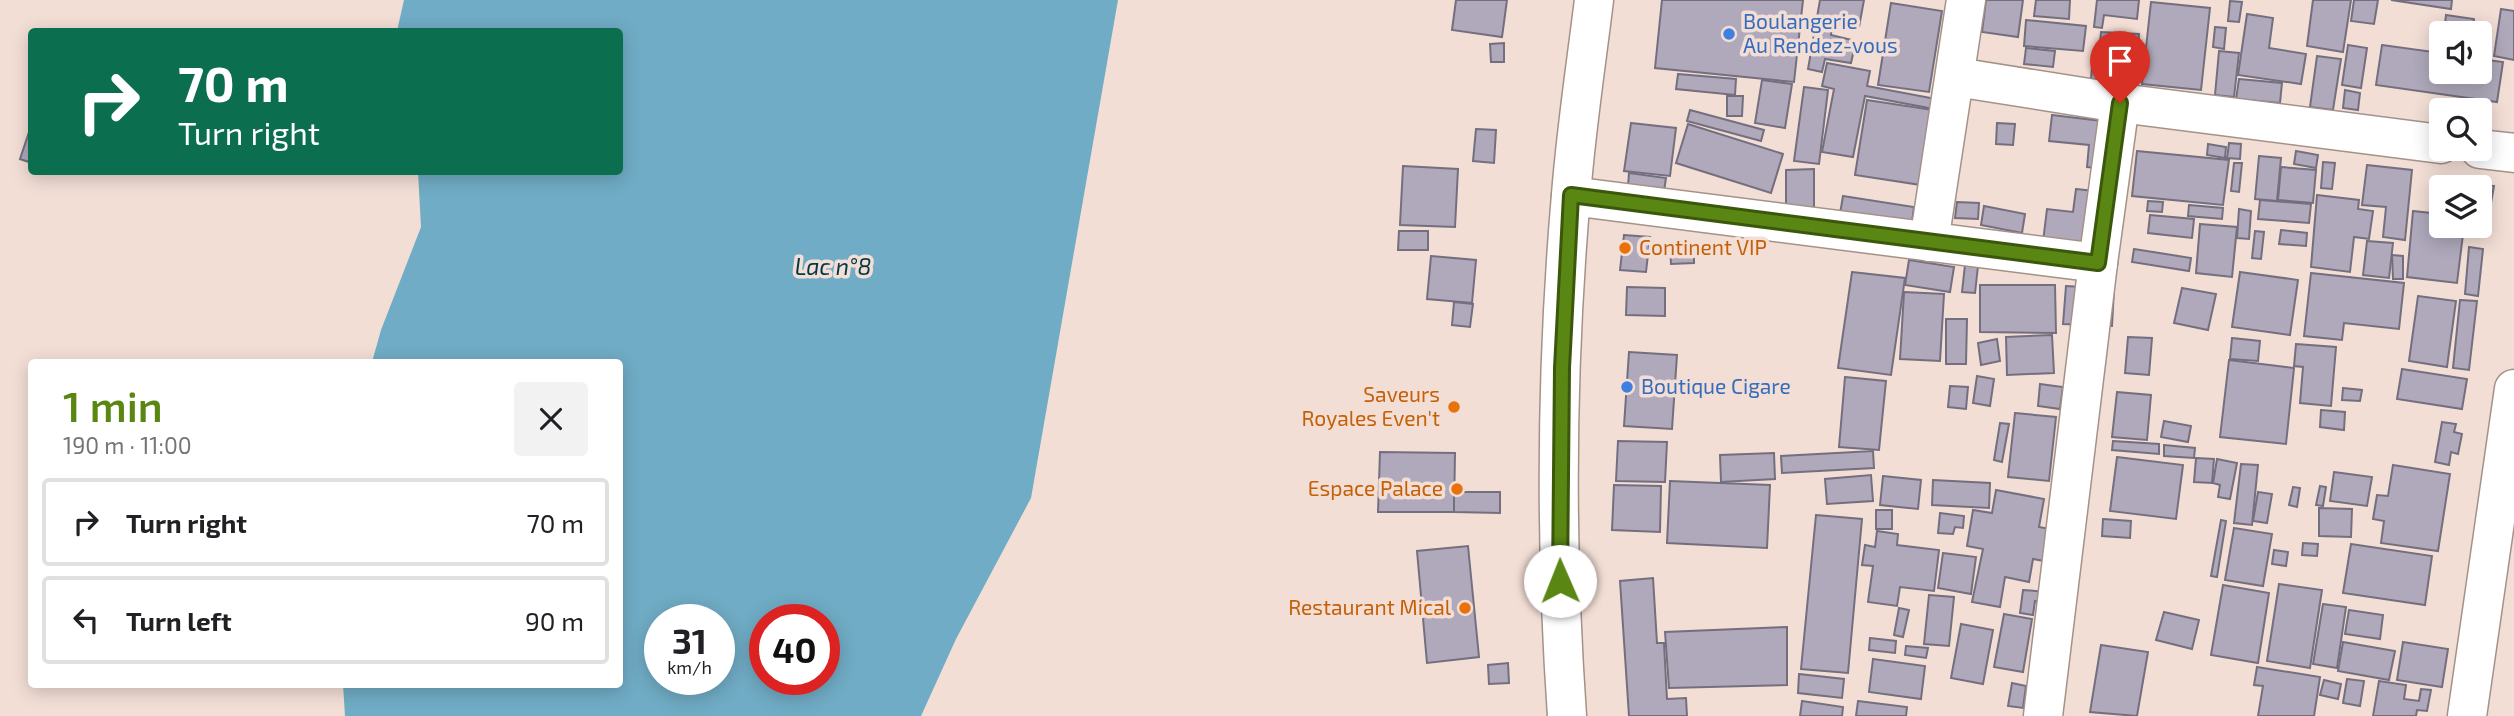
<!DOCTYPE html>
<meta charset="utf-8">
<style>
:root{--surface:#fff;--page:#f2f2f2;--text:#202124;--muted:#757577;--line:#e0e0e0;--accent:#5a8613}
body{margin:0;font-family:"Exo 2",sans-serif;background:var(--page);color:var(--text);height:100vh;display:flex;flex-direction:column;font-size:26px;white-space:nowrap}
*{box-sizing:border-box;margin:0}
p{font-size:23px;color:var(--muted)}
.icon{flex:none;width:38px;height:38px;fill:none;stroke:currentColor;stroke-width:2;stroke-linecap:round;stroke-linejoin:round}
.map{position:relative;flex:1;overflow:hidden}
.side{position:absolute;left:28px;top:359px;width:595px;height:329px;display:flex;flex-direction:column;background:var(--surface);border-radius:7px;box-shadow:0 4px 18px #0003}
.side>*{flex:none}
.banner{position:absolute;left:28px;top:28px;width:595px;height:147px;border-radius:7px;box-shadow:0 4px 18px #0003;background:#0b6e4f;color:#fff;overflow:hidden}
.buttons{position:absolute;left:2429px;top:21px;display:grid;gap:14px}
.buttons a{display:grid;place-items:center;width:63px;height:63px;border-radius:7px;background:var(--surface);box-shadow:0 4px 18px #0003;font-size:35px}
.speed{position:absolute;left:644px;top:604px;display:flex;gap:14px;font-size:35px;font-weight:700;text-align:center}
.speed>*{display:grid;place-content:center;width:91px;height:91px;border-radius:50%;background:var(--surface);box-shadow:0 4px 18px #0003;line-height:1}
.speed small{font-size:18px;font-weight:400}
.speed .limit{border:10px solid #d22;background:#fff;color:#111}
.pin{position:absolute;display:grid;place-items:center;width:60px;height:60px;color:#fff;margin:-72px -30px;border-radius:50% 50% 50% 0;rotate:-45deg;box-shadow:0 0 7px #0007}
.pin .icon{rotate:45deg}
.me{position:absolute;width:77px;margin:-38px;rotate:359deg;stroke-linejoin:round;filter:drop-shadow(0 0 5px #0008)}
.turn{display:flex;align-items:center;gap:24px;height:147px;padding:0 35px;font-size:32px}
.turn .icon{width:91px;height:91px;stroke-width:2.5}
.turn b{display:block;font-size:49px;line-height:60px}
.round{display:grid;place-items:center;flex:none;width:74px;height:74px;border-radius:7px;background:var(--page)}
.head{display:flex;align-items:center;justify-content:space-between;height:119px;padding:0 35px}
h1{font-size:42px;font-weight:600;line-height:52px;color:var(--accent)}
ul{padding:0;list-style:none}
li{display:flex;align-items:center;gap:21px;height:88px;margin:0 14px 10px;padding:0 21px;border:4px solid var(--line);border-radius:7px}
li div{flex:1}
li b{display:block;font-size:26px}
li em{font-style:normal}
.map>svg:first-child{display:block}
.water{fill:#70acc5;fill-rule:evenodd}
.building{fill:#afa9bb;stroke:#746f7f;stroke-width:2}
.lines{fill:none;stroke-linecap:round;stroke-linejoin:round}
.street-casing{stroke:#a49289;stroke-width:41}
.secondary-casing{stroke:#a49289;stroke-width:41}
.street{stroke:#fff;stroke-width:38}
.secondary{stroke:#fff;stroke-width:38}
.route-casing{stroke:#3a570c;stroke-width:18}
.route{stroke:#5a8613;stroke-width:12}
.shop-dot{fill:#3f7fe0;stroke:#f2ded5;stroke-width:2.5}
.food-dot{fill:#e8710a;stroke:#f2ded5;stroke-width:2.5}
.labels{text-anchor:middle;stroke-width:7;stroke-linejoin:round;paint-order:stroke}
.shop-label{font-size:21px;fill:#366cbe;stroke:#f2ded5;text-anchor:start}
.food-label{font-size:21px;fill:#c56008;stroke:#f2ded5;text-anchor:end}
.water-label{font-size:23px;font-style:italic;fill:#003849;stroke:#f2ded5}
</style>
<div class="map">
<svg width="2514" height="716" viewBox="0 0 2514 716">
<rect width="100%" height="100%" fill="#f2ded5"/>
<path class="water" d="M404 0H1118L1031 498 956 639 921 716H345L343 684H620V362H372L381 330 421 227 418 172H620V32L397 31ZM660 620H719V679H660ZM765 620H824V679H765Z"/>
<g class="building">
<polygon points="1456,0 1507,0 1502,37 1452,30"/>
<polygon points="1662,0 1803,0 1794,82 1655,68"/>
<polygon points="1820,0 1864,0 1859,27 1832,23 1831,35 1856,41 1851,63 1825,59 1822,72 1808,69"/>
<polygon points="1986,0 2023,0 2018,37 1982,32"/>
<polygon points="2036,0 2070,0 2069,19 2034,16"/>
<polygon points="2097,0 2139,0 2137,19 2104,15 2102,28 2094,27"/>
<polygon points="2313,0 2351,0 2343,52 2307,46"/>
<polygon points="2354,0 2378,0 2374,24 2351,21"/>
<polygon points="2391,0 2452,0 2451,9"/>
<polygon points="2230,1 2242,2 2239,22 2228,21"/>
<polygon points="2151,2 2210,8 2201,90 2142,84"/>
<polygon points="1891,3 1942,11 1929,92 1878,85"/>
<polygon points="2501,9 2514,11 2514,60 2494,56"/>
<polygon points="2247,14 2273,18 2269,48 2306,54 2301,84 2238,75"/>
<polygon points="2446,15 2474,19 2472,33 2444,33"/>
<polygon points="2026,20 2086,26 2083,51 2024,46"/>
<polygon points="2215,27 2226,28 2224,49 2213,47"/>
<polygon points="2101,32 2139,34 2136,82 2091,79 2093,54 2099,54"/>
<polygon points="1504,43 1504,62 1491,62 1490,44"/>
<polygon points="2348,45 2367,48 2361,88 2342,85"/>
<polygon points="2382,45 2441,53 2441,72 2480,72 2480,59 2503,62 2497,102 2376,85"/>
<polygon points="2026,48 2055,51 2053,67 2024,64"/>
<polygon points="2219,51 2239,53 2234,97 2215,95"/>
<polygon points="2317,56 2341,59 2333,110 2310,107"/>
<polygon points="1827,63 1870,71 1867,86 1936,99 1934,109 1865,96 1853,157 1822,152 1834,89 1822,86"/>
<polygon points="1678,74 1736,79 1735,95 1676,89"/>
<polygon points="2239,79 2282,83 2280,103 2236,99"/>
<polygon points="1762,80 1792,84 1785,128 1755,123"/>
<polygon points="1804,87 1828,90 1819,164 1794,161"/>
<polygon points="2345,90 2360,93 2358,110 2343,108"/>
<polygon points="1727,96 1743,96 1742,116 1727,116"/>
<polygon points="1867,100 1933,110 1921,185 1855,175"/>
<polygon points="1690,110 1764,130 1761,141 1687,121"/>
<polygon points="2052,115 2102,121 2097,168 2087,167 2089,145 2049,141"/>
<polygon points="32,123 32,163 20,159"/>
<polygon points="1631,123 1676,128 1670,176 1624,171"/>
<polygon points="1997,123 2015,124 2013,145 1996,144"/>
<polygon points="1688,124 1783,154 1771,193 1676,163"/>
<polygon points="1476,129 1496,130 1494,163 1473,161"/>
<polygon points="2229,143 2241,144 2240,159 2227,158"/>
<polygon points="2208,144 2226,147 2225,158 2207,155"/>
<polygon points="2137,151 2229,160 2223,205 2132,196"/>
<polygon points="2296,151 2318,155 2316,168 2294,164"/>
<polygon points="2259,156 2281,158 2277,201 2255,199"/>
<polygon points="2323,162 2335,163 2332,189 2321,188"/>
<polygon points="2234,163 2242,163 2239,192 2231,191"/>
<polygon points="2367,165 2412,170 2405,240 2383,237 2386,207 2362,205"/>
<polygon points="1403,166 1458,169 1455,227 1400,225"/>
<polygon points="2281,167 2316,170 2313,203 2278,200"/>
<polygon points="1814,169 1814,207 1786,207 1786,170"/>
<polygon points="1629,173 1666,178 1664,191 1627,199"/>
<polygon points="2459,181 2494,186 2489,214 2480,212 2480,187 2458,187"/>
<polygon points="2076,189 2094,191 2085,255 2042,250 2047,209 2073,212"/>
<polygon points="2317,195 2359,200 2358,209 2373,211 2369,239 2354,237 2350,272 2311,267"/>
<polygon points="1843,196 1914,207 1911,230 1839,220"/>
<polygon points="2260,200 2311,204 2309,223 2258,219"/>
<polygon points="2148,201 2163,202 2162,212 2147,211"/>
<polygon points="1957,202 1979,203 1978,219 1955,218"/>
<polygon points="2189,205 2223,208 2222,219 2188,216"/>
<polygon points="1984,206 2025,214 2022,233 1981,225"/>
<polygon points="2239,209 2251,211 2249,239 2237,238"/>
<polygon points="2413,211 2441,214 2441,226 2464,226 2457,283 2407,277"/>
<polygon points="2150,215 2194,219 2192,238 2148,233"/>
<polygon points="2200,224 2237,227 2232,277 2196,273"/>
<polygon points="2281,230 2307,233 2306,246 2279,244"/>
<polygon points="1399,231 1428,231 1428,250 1398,250"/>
<polygon points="2255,231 2264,232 2261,259 2252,258"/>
<polygon points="1624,235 1650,237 1646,272 1620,270"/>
<polygon points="2367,241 2393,243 2389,278 2363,275"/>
<polygon points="1694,243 1694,263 1671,264 1670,244"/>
<polygon points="2469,247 2483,249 2478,296 2465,294"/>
<polygon points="2134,249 2191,258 2189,271 2132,262"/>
<polygon points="2392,255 2403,256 2403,279 2393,279"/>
<polygon points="1431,256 1476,260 1472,303 1427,299"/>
<polygon points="1909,260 1954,267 1950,292 1905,285"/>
<polygon points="1965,265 1978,266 1975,293 1962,292"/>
<polygon points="1852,272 1905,278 1891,375 1838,368"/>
<polygon points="2240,272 2298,280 2290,335 2232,327"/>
<polygon points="2311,273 2404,283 2399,329 2344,323 2342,340 2304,336"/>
<polygon points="1980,285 2055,285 2056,333 1980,332"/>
<polygon points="2066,286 2114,289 2112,326 2063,324"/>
<polygon points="1627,287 1665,288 1665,316 1626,315"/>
<polygon points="2182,288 2216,294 2208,330 2174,323"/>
<polygon points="1904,292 1944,294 1940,361 1900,359"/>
<polygon points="2418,296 2456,301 2447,367 2409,361"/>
<polygon points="2460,300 2477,301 2469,370 2453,368"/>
<polygon points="1454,302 1473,304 1470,327 1452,325"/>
<polygon points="1946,319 1967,319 1966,364 1946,364"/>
<polygon points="2052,335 2054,373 2007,375 2006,337"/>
<polygon points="2128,337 2152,338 2149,375 2125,373"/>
<polygon points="2232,338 2260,341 2258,361 2230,359"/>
<polygon points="1997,339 2000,361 1981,365 1978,343"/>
<polygon points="2296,344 2336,347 2331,406 2300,403 2303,367 2294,366"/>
<polygon points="1629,352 1677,355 1672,429 1624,426"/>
<polygon points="2229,360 2294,368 2286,444 2220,437"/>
<polygon points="2402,369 2467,379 2462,409 2397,399"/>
<polygon points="1977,376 1994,379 1990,406 1973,403"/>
<polygon points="1845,377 1886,381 1879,450 1839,447"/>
<polygon points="2040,384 2063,387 2060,409 2038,406"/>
<polygon points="1950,386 1968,387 1966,409 1948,407"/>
<polygon points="2343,388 2362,390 2360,401 2342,400"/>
<polygon points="2117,392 2151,395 2147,440 2112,437"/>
<polygon points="2321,410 2345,412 2344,430 2320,427"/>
<polygon points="2015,413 2056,417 2049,481 2008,477"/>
<polygon points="2164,421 2191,426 2188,442 2161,437"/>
<polygon points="2442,422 2456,424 2454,432 2462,434 2458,454 2451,452 2449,465 2435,462"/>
<polygon points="2000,423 2009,424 2002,462 1994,460"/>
<polygon points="1618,441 1667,442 1665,482 1616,481"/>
<polygon points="2113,441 2159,444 2159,454 2112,450"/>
<polygon points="2164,445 2195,448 2194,458 2164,456"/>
<polygon points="1873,451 1874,468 1782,473 1781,456"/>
<polygon points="1380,452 1455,453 1454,512 1378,512"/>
<polygon points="1774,453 1775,479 1721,482 1720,455"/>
<polygon points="2117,457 2183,465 2176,519 2110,511"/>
<polygon points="2196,458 2214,459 2212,483 2194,482"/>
<polygon points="2217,459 2237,463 2230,499 2218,497 2220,485 2213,483"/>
<polygon points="2241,464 2258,465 2252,525 2234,523"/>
<polygon points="2393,465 2450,474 2438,551 2381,543 2384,521 2373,519 2377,495 2388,496"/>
<polygon points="2334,472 2372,477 2367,506 2330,501"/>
<polygon points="1871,475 1873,501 1827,504 1825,479"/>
<polygon points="1883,476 1921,480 1918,509 1880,505"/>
<polygon points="1933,480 1990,483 1989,508 1932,505"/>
<polygon points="1670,481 1770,485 1767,548 1667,543"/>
<polygon points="1614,485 1661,486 1660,532 1612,530"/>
<polygon points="2320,486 2326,487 2323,506 2316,505"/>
<polygon points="2293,487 2300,488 2297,507 2289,505"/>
<polygon points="1996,490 2044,499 2039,527 2050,529 2044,561 2033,559 2029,582 2005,577 2000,607 1972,602 1983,549 1967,546 1973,510 1992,513"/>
<polygon points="1454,492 1500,492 1500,513 1454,512"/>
<polygon points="2258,492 2272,494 2267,523 2253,521"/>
<polygon points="2319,508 2352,509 2351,537 2319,536"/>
<rect x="1876" y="510" width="16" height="19"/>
<polygon points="1940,513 1964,516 1963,528 1955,527 1953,534 1938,533"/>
<polygon points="1816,515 1862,519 1848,673 1801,669"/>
<polygon points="2103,519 2131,521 2130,538 2102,536"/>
<polygon points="2221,520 2226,521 2217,577 2211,576"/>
<polygon points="2234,528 2272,534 2263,586 2225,580"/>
<polygon points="1877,531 1898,534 1897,545 1939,550 1934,591 1900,587 1897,606 1868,602 1873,566 1862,565 1865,545 1875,547"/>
<polygon points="2303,543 2318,544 2317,556 2302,555"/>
<polygon points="2351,544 2432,556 2425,605 2343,593"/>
<polygon points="1468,546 1479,657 1427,663 1417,551"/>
<polygon points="2274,550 2288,552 2286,566 2272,564"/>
<polygon points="1943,553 1976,557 1971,594 1938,588"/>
<polygon points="1653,578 1657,643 1664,643 1667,699 1686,698 1687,716 1629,716 1620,581"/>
<polygon points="2279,584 2322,590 2310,668 2267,661"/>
<polygon points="2223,585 2269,593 2258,663 2211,655"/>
<polygon points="2023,590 2049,592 2047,603 2035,601 2033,615 2020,613"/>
<polygon points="1929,595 1954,597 1949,646 1924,644"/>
<polygon points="2323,604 2346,607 2337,668 2313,664"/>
<polygon points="1899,608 1909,610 1903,637 1894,635"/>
<polygon points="2349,610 2383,615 2380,639 2345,634"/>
<polygon points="2164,612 2199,620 2192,649 2156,640"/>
<polygon points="2004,614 2032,619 2023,672 1994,667"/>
<polygon points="1961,624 1993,630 1983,684 1951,678"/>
<polygon points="1787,627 1787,685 1669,688 1665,632"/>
<polygon points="1870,638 1896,641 1895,653 1869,650"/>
<polygon points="2343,642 2395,651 2389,680 2338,671"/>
<polygon points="2403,642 2448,649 2442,687 2397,680"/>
<polygon points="2101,645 2148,652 2137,716 2090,712"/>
<polygon points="1906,646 1928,648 1926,658 1905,655"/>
<polygon points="1873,659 1925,666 1921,699 1869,692"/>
<polygon points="1508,663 1509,683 1489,684 1488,665"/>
<polygon points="2257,667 2320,677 2314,716 2258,716 2263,686 2254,685"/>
<polygon points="1799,674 1844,679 1842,698 1798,693"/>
<polygon points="2347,679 2364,681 2360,706 2343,703"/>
<polygon points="2324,680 2341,684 2338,699 2320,695"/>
<polygon points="2379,681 2406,685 2404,699 2419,701 2421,689 2431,690 2427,711 2417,710 2416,716 2373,716"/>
<polygon points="2012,683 2026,686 2023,708 2008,706"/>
<polygon points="1802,701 1843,707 1842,716 1800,716"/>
<polygon points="1858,701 1907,707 1906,716 1856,716"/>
</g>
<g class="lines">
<defs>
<g id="street">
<polyline points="1956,77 2120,103 2441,144"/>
<polyline points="2480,149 2514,153"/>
<polyline points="1571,196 2098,263"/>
<polyline points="1929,242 1966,0"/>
<polyline points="2043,716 2098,263 2120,103"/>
</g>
<g id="secondary">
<path d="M1567 716C1555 544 1556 368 1571 195 1576 130 1586 65 1594 0"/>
<polyline points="2467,716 2514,389"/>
</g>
</defs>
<use href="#street" class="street-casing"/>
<use href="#secondary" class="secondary-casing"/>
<use href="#street" class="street"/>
<use href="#secondary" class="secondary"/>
</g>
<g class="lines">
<defs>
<polyline id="route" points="1560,581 1562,368 1571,195 2098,263 2120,103"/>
</defs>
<use href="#route" class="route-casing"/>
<use href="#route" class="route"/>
</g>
<g class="shop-dot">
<circle cx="1729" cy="34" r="7"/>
<circle cx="1627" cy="387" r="7"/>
</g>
<g class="food-dot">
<circle cx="1625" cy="248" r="7"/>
<circle cx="1454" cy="407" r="7"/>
<circle cx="1457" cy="489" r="7"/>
<circle cx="1465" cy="608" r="7"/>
</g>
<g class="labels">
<g class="shop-label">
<text x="1743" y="29">Boulangerie<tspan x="1743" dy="24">Au Rendez-vous</tspan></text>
<text x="1641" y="394">Boutique Cigare</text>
</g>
<g class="food-label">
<text x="1639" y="255" text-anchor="start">Continent VIP</text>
<text x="1440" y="402">Saveurs<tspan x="1440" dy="24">Royales Even't</tspan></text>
<text x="1443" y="496">Espace Palace</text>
<text x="1451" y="615">Restaurant Mical</text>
</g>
<g class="water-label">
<text x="833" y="275">Lac n°8</text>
</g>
</g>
</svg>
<div class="buttons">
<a><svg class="icon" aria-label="sound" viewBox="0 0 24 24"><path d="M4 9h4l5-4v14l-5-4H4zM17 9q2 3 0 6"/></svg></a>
<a><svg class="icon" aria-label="search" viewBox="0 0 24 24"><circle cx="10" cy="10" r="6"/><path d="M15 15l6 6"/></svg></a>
<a><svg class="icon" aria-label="layers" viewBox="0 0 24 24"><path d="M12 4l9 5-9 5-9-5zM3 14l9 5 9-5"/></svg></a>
</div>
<div class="speed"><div>31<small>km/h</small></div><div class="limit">40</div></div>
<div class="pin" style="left:2120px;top:103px;background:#d93025"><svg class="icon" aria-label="arrive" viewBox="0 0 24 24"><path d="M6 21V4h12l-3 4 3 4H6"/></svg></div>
<svg class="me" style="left:1560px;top:581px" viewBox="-20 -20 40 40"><circle r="19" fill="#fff"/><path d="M0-13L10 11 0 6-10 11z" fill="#5a8613"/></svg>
<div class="banner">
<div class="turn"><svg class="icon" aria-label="right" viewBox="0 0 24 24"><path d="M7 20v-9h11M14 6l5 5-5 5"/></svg><div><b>70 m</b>Turn right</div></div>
</div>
<section class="side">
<div class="head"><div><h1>1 min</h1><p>190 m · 11:00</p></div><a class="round"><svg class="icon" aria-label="close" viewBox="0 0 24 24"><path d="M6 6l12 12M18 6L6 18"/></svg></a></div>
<ul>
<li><svg class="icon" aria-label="right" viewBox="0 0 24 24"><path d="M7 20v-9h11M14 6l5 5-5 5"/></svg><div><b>Turn right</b></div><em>70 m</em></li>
<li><svg class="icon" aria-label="left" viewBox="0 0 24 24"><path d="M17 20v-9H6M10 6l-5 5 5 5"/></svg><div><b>Turn left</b></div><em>90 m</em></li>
</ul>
</section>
</div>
